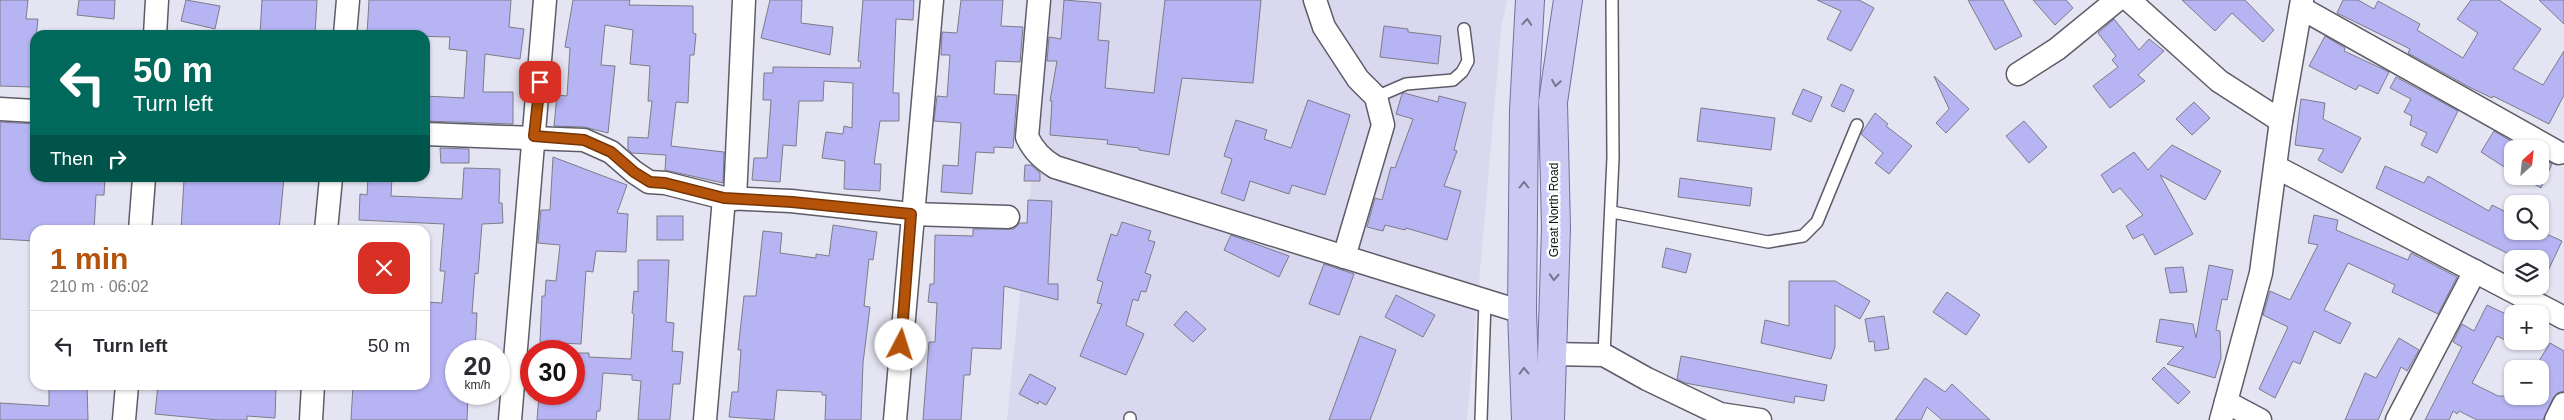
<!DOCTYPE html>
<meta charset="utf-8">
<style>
:root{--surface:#fff;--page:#f2f2f3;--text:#2b2b33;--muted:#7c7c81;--line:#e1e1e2;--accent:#b45309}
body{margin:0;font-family:Arial,sans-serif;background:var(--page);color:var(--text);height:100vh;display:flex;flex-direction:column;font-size:19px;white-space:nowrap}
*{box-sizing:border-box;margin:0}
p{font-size:16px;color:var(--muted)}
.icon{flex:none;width:28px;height:28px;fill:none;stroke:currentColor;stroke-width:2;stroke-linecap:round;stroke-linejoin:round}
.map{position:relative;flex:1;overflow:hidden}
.details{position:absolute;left:30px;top:225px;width:400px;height:165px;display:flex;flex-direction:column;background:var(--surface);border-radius:15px;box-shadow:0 1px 4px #0004}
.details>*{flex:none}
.hud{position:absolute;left:30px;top:30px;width:400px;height:152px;border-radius:15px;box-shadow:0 1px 4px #0004;background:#00695c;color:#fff;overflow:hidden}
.needle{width:32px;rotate:27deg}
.buttons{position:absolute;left:2504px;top:140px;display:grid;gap:10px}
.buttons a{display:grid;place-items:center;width:45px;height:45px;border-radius:10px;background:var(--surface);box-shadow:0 1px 4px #0004;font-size:25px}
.speed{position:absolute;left:445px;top:340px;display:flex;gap:10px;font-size:25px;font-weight:700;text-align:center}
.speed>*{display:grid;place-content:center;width:65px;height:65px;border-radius:50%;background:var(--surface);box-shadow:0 1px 4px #0004;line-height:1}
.speed small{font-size:12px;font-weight:400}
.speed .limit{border:8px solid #d22;background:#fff;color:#111}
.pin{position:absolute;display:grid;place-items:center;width:42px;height:42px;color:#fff;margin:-21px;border-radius:10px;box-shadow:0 2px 8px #0006}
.me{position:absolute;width:55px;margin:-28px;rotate:5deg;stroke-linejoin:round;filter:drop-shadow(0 0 4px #0008)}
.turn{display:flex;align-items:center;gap:18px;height:105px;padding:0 20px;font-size:22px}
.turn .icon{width:65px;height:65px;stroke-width:2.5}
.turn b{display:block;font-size:35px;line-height:42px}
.then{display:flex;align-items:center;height:48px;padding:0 20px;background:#0003;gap:10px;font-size:19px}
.round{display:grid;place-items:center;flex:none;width:52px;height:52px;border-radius:15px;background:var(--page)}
.overview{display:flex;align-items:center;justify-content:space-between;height:85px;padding:0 20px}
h1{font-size:30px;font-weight:700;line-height:38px;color:var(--accent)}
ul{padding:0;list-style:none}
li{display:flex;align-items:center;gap:15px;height:70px;padding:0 20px;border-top:1px solid var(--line)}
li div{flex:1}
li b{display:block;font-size:19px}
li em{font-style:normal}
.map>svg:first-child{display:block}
.built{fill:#d9d8ee}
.building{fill:#b7b4f3;stroke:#7c7c89}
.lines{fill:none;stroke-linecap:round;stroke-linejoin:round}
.service-casing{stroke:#5d5c68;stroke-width:14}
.minor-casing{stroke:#5d5c68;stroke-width:25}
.primary-casing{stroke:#726fa0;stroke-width:30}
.service{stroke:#fff;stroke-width:11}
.minor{stroke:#fff;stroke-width:22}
.primary{stroke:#cbc8f4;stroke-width:28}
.oneway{stroke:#76748e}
.route-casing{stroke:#753606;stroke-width:12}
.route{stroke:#b45309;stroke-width:9}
.labels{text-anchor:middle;stroke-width:5;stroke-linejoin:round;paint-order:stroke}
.street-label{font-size:12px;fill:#0e0e12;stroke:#fff}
</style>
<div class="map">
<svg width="2564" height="420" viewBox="0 0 2564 420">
<rect width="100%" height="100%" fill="#e5e4f3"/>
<polygon class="built" points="1050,0 1507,0 1501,30 1467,420 1007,420"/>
<g class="building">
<polygon points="0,0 28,0 26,19 38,19 31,87 0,86"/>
<polygon points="79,0 115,0 114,19 77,15"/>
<polygon points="186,0 220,6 215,29 181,21"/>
<polygon points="262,0 317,0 315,35 260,35"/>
<polygon points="369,0 511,0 509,27 524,29 520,59 485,54 483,92 513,92 513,124 425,121 425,96 464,98 467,51 449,49 450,37 367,35"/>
<polygon points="573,0 630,0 629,5 693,6 693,33 696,34 694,55 690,55 688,103 676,102 671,146 724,152 723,183 665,170 666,155 632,153 628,149 628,137 648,138 652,101 648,101 650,66 630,64 633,30 605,25 601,65 615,66 608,133 584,127 554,126 557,95 567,96 570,48 565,47"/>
<polygon points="770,0 802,0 801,23 833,27 830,55 761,38"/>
<polygon points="863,0 914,0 913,20 896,19 893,93 899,93 899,121 880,121 874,164 881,164 880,191 844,189 845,161 822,158 826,132 843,134 844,126 852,128 853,83 824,81 823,101 799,101 796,146 783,145 780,182 752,180 754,158 767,158 771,100 763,100 764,73 773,73 773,67 860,68 861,62 858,61"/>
<polygon points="961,0 1003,0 1001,26 1023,27 1020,62 996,61 994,94 1017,95 1013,148 994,147 994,153 976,152 972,194 941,192 943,165 958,166 961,123 934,121 937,96 947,97 950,55 941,55 942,32 957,33"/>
<polygon points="1064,0 1101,3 1098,40 1109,41 1105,88 1154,93 1165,0 1261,0 1253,83 1182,78 1169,155 1139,150 1139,148 1107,144 1108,140 1050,135 1052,101 1050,101 1057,61 1047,61 1049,37 1061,39"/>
<polygon points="1817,0 1859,0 1874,8 1851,51 1827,39 1841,11"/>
<polygon points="1968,0 2003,0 2022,36 1995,50"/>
<polygon points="2033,0 2066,0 2073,8 2055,25"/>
<polygon points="2182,0 2245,0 2274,30 2263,42 2232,13 2215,31"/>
<polygon points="2343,0 2358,0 2374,9 2378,1 2420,24 2417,30 2463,58 2478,33 2457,19 2471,0 2499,0 2541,29 2513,69 2543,85 2564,51 2564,95 2549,124 2493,96 2492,98 2469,87 2408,53 2410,49 2337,13"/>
<polygon points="2539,0 2564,0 2564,24"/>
<polygon points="2114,19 2139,50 2149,39 2164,51 2138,75 2145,81 2110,108 2093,86 2118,67 2112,60 2116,56 2098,33"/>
<polygon points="1384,26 1408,29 1408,32 1441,36 1438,64 1380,57"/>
<polygon points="2325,36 2345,48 2344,51 2389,72 2378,94 2359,85 2356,90 2309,66"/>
<polygon points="1934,76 1969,109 1946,133 1936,123 1949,109"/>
<polygon points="2396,77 2458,111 2437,153 2421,145 2427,133 2410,125 2412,116 2404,112 2411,99 2390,88"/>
<polygon points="1841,84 1854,90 1844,112 1831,106"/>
<polygon points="1803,89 1822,97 1811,122 1792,114"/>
<polygon points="1404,93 1438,102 1439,96 1466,103 1454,150 1457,151 1444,186 1461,191 1447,240 1406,228 1405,230 1385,225 1383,231 1367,227 1375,198 1382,200 1391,167 1395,168 1413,119 1396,114 1402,94"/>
<polygon points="2301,99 2325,103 2323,119 2361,138 2342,173 2318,160 2324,149 2295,145"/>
<polygon points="1308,100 1350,115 1325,195 1292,185 1289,194 1250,181 1244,201 1221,193 1232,159 1224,156 1236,120 1267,130 1264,139 1291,148"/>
<polygon points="2194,102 2210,118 2192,135 2176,119"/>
<polygon points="1701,108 1775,118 1771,150 1697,141"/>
<polygon points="1875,113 1888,124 1886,126 1912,146 1889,174 1875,163 1883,153 1861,134"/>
<polygon points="2024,121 2047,147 2029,163 2006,136"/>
<polygon points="0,122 35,124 35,178 105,178 104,195 96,195 94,230 35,230 35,241 0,239"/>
<polygon points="2494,131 2524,149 2512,149 2512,172 2481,152"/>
<polygon points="2172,145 2221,171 2205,200 2160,175 2193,234 2155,255 2143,234 2133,239 2126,226 2143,215 2120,188 2113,193 2101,175 2134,152 2148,170"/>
<polygon points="440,148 469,149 469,163 441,163"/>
<polygon points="553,157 627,185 617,213 628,214 626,252 596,251 593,272 586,271 581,344 540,342 542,296 545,296 546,280 556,281 560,245 538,243 541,210 550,210"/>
<polygon points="2540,158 2552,164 2541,188 2520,176 2540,176"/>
<polygon points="1025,165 1031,165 1040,173 1040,181 1024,181"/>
<polygon points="2385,166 2424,183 2428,176 2489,211 2492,205 2512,215 2512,231 2540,231 2562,241 2540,288 2540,259 2519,259 2376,188"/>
<polygon points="464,168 500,169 499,203 502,203 503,223 482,224 478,274 475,273 472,313 477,313 475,351 456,351 456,394 468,394 467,420 351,420 353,385 425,385 425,302 442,303 445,271 440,271 444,224 359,220 360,194 367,195 368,178 392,178 391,196 462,199"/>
<polygon points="204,178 284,178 279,230 181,230 184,180 203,181"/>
<polygon points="1680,178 1752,188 1750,206 1678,197"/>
<polygon points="1028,200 1052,201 1048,284 1058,284 1058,300 1004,286 1001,349 972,348 970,375 964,375 961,420 923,420 929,342 935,342 937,303 928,302 930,284 934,284 935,235 973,236 973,229 1014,229 1020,223 1027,223"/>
<polygon points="2314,215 2338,220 2336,230 2408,260 2411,253 2457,277 2438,314 2392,292 2395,285 2348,263 2324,310 2351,323 2340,344 2314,331 2300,364 2293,361 2275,398 2259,389 2288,327 2263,315 2270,291 2290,300 2318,245 2308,243"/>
<rect x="657" y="216" width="26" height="24"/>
<polygon points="1122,222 1151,231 1148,240 1155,242 1145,273 1151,275 1146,292 1141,291 1138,301 1133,299 1126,325 1144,334 1126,375 1080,356 1102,304 1097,303 1103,282 1097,280 1111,234 1117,236"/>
<polygon points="833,225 877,232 873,260 869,259 864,306 870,307 863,363 861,420 825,420 826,395 822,395 822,392 777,390 774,420 729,417 732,392 738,392 741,350 738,350 744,296 756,296 763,231 782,233 780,253 816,258 816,254 829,256"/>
<polygon points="1231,235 1289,256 1279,277 1224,250"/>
<polygon points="1666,248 1691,254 1686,273 1662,267"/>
<polygon points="638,260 669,260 666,322 674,323 672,351 683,352 680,384 673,384 670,420 638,420 641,381 632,380 632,375 603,373 600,411 597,411 596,420 537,420 539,394 574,394 574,353 589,353 589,357 631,359 634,314 632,313 634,291 638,292"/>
<polygon points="1324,264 1354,274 1339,315 1309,304"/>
<polygon points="2209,265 2233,270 2227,300 2222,299 2216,330 2220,331 2221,358 2215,378 2167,364 2184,347 2156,342 2160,319 2193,324 2196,338"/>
<polygon points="2183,267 2187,292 2170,293 2165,268"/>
<polygon points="1789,281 1835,281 1870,301 1860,319 1835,305 1835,347 1831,359 1761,343 1765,320 1789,326"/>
<polygon points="1947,292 1980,315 1966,335 1933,312"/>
<polygon points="1396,295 1435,315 1423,337 1385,317"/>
<polygon points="2487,305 2512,317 2512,326 2505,340 2497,336 2472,383 2498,396 2512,396 2512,402 2516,396 2540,396 2540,369 2534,369 2550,343 2564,351 2564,391 2557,393 2553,398 2543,420 2477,420 2459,411 2457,414 2453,411 2449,420 2425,420 2462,347 2453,342 2462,324 2474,331"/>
<polygon points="1186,311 1206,329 1193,342 1174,325"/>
<polygon points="1884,316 1889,349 1875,351 1874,341 1869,342 1865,319"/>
<polygon points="1360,336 1396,350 1370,420 1329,420"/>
<polygon points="2399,338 2419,350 2407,371 2401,367 2378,420 2345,420 2365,373 2376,378"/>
<polygon points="1681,356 1827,385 1824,401 1795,396 1794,403 1685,383 1677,379"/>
<polygon points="2164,367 2190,392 2178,404 2152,379"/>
<polygon points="1030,374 1056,388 1046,405 1039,401 1038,404 1019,394"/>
<polygon points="1925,378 1945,392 1952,384 1990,420 1942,420 1927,407 1921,420 1895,420"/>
<polygon points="49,385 87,385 88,420 0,420 0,403 49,406"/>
<polygon points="158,385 276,385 275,418 247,416 247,420 218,420 155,414"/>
</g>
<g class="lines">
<defs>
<g id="service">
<polyline points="1376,97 1406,84 1453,80 1462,72 1468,61 1464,29"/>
<polyline points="1612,212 1768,242 1803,236 1817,222 1857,125"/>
<polyline points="1604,355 1613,158 1612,0"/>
<polyline points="1130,418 1130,420"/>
<polyline points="1481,420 1485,301"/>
</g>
<g id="minor">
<path d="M1039 0 1027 137C1034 151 1042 159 1055 167L1522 312"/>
<polyline points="1315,0 1324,27 1358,79 1376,97 1383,125 1344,257"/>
<polyline points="2129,0 2219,81 2281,121"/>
<polyline points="2301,8 2559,153"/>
<polyline points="155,35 157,0"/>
<polyline points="345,35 348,0"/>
<polyline points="2018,74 2057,49 2117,0"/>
<polyline points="0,109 35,111"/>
<polyline points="425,134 584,140 611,152 634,172 649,182 665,183 724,198 791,201 911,214 1008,217"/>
<polyline points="2276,167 2564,318"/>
<polyline points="735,199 744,0"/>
<polyline points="140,230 144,178"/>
<polyline points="326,230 331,178"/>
<polyline points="1550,354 1604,355 1647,379 1720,414 1760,420"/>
<polyline points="2226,402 2260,420"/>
<polyline points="124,420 127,385"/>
<polyline points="311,420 313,385"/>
<polyline points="510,420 545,0"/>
<polyline points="705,420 724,198"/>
<polyline points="895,420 932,0"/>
<polyline points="2221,420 2261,273 2281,121 2302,0"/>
<polyline points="2397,420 2475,271"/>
<polyline points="2556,420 2564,404"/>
</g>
<g id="primary">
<polyline points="1526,420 1522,312 1524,110 1530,0"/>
<polyline points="1550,420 1556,228 1553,102 1568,0"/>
</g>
</defs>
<use href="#service" class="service-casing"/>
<use href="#minor" class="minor-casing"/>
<use href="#primary" class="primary-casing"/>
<use href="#service" class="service"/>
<use href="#minor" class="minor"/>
<use href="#primary" class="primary"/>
</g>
<defs><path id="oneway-chevron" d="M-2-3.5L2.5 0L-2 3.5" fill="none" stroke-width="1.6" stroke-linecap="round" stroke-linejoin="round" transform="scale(1.25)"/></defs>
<g class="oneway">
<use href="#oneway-chevron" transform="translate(1527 22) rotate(-86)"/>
<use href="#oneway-chevron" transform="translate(1556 83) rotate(99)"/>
<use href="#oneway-chevron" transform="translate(1524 185) rotate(-90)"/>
<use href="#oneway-chevron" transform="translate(1554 277) rotate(93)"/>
<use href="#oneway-chevron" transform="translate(1524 371) rotate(-92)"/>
</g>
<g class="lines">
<defs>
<polyline id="route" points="540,82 534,136 584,140 611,152 634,172 650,182 665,183 724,198 792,202 911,214 901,345"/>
</defs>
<use href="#route" class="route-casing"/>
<use href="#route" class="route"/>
</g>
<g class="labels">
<g class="street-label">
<text transform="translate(1554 210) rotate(-90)" y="4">Great North Road</text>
</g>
</g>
</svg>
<div class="buttons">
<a><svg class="needle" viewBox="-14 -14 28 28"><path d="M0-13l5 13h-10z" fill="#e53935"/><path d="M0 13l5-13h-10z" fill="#7c7c81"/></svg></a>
<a><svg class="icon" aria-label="search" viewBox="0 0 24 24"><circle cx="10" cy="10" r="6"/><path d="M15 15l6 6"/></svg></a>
<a><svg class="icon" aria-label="layers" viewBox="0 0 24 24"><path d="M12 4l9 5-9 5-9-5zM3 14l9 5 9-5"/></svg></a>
<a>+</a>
<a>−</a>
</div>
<div class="speed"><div>20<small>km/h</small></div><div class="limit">30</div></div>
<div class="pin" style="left:540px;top:82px;background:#d93025"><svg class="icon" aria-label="arrive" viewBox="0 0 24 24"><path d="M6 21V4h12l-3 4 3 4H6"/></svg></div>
<svg class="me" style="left:901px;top:345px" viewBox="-20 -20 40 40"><circle r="19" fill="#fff"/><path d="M0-13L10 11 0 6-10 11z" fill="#b45309"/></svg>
<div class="hud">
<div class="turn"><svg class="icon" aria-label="left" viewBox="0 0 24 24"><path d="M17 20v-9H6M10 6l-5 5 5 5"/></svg><div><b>50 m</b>Turn left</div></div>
<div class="then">Then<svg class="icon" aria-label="right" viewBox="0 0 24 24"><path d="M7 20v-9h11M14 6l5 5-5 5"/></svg></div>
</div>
<section class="details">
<div class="overview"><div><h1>1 min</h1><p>210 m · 06:02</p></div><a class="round" style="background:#d93025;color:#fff"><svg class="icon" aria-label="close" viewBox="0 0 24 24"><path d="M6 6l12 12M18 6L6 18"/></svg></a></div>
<ul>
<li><svg class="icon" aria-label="left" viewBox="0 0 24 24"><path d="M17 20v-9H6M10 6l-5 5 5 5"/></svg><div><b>Turn left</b></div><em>50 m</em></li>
</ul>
</section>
</div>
